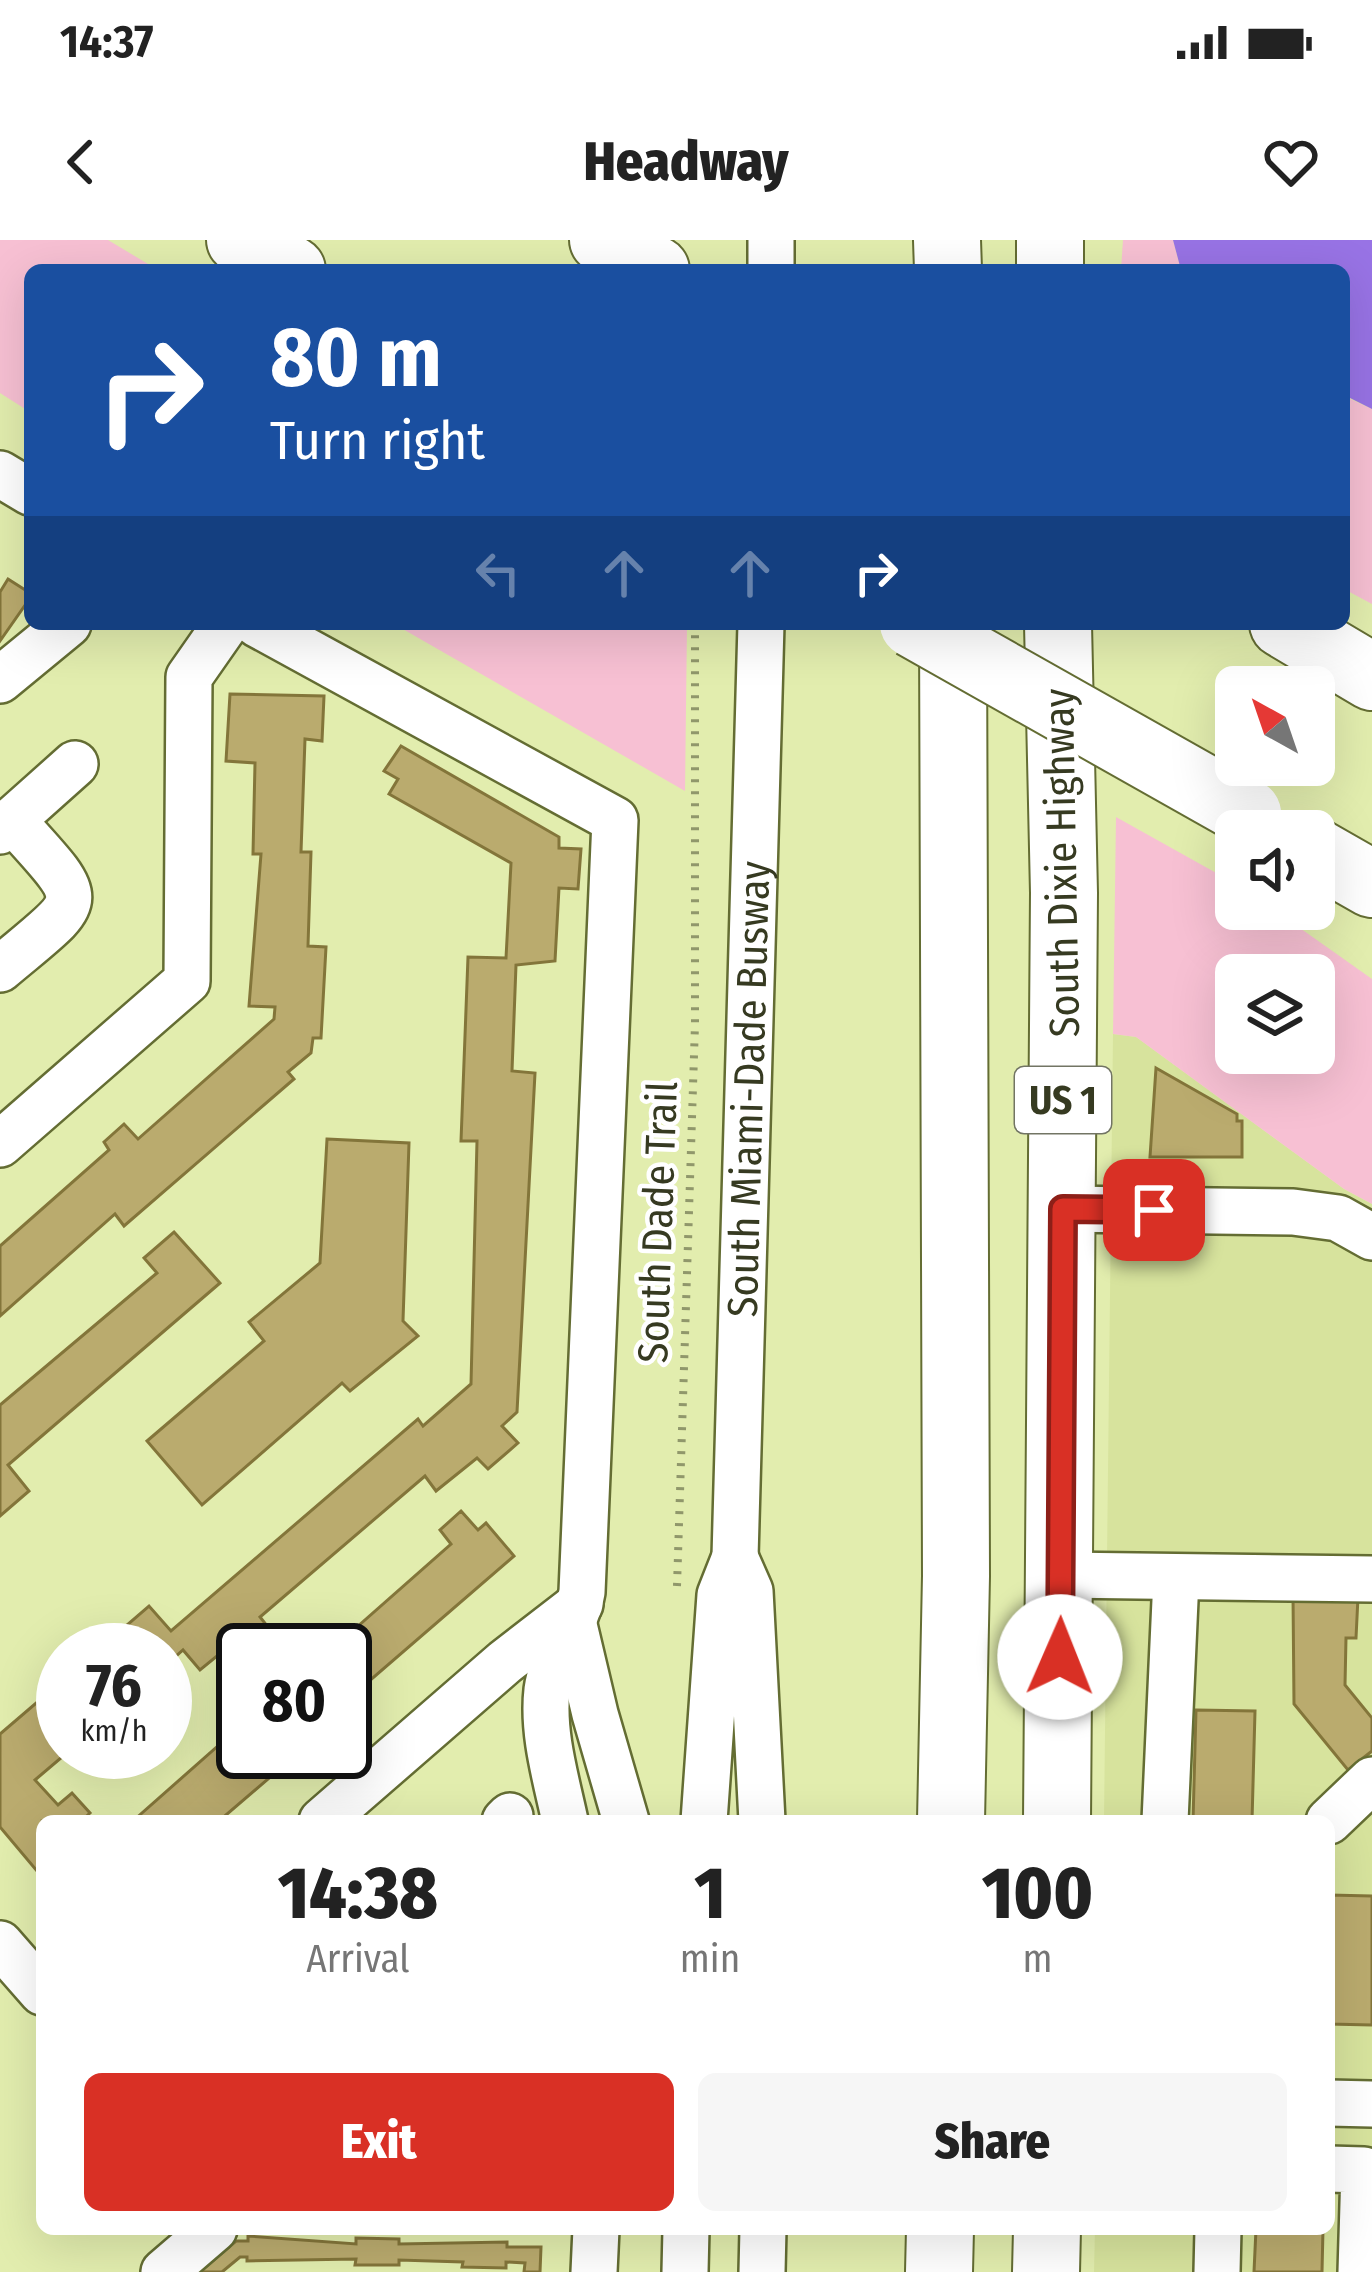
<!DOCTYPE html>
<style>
:root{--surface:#fff;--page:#f6f6f6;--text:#222;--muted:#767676;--accent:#d93025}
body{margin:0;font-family:"Fira Sans Condensed",sans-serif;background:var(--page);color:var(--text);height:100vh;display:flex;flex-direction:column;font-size:45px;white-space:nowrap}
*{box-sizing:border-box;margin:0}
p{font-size:39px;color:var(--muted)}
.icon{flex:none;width:66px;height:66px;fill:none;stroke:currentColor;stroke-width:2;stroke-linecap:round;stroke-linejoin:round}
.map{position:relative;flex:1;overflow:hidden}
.drawer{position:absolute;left:36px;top:1575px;width:1299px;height:420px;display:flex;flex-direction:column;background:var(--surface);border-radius:18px;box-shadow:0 12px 48px #0002}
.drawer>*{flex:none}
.top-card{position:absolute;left:24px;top:24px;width:1326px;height:366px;border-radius:18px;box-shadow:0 12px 48px #0002;background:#1a4fa0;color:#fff;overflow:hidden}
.needle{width:78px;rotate:320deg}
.tools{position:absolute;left:1215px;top:426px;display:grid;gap:24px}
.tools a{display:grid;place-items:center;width:120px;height:120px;border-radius:18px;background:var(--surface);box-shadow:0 12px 48px #0002;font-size:60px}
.speed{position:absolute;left:36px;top:1383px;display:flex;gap:24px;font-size:60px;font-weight:700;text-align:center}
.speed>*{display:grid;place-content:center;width:156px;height:156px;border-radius:50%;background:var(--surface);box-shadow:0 12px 48px #0002;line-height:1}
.speed small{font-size:30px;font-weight:400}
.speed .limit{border:6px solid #111;border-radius:18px;background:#fff;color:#111}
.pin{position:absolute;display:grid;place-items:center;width:102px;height:102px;color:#fff;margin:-51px;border-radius:24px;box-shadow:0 6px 18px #0006}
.me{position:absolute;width:132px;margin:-66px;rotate:1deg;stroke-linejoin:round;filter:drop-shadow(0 0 9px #0008)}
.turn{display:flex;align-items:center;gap:42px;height:252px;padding:0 48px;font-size:54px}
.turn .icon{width:156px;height:156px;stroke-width:2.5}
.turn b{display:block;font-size:84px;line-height:102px}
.lanes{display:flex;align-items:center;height:114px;padding:0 48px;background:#0003;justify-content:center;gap:60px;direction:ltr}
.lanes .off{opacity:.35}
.eta{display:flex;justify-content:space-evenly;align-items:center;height:204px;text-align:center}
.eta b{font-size:72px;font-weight:800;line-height:84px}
.action{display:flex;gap:24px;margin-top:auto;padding:24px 48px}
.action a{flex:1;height:138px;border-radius:18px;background:var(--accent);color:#fff;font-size:48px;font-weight:800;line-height:138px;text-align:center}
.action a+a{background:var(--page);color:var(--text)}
.status{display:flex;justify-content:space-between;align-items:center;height:84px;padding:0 60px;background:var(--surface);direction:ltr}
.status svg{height:33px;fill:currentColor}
header{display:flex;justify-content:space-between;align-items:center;height:156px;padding:0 48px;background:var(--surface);font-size:54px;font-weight:800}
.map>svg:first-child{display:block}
.built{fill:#d7e39d}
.green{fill:#f7c0d3;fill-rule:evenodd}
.water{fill:#9873e5}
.building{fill:#baab6e;stroke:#83753a;stroke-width:3}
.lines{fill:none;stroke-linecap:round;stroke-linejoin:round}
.minor-casing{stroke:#646d33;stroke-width:50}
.highway-casing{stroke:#646d33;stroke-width:70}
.path{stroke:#90976b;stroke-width:8;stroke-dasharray:3 9;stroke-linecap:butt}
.minor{stroke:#fff;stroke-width:45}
.highway{stroke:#fff;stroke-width:66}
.highway-bridge-casing{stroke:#646d33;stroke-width:70;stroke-linecap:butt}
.highway-bridge{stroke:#fff;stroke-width:66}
.route-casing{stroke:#8d1f18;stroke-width:30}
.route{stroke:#d93025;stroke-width:21}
.labels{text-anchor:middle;stroke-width:9;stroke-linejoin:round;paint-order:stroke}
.shield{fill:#fff;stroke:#727564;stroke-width:3}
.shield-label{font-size:39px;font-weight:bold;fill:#363a21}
.street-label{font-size:42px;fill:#363a21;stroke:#fff}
</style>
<div class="status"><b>14:37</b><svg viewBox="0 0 49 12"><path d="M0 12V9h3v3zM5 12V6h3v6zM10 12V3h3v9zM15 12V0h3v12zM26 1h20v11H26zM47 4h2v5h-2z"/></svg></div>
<header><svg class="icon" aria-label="back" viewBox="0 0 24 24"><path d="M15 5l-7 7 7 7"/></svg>Headway<svg class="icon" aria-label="heart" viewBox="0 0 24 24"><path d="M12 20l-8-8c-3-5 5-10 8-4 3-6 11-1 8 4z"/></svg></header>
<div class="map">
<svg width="1372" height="2032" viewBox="0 0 1372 2032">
<rect width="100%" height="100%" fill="#e2edae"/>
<polygon class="built" points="1113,794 1136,797 1344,949 1372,964 1372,2032 1094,2032 1095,1989 1329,1989 1329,1581 1104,1581"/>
<g class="green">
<polygon points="0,0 108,0 158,30 30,30 30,172 0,153"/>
<polygon points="1123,0 1173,0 1181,30 1121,30"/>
<polygon points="1344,156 1372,169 1372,364 1344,349"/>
<polygon points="394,384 687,384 685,551"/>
<path d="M1116 577 1236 644V669H1273L1372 739V964L1344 949 1136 797 1113 794ZM1314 735V813H1236V735Z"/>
</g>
<polygon class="water" points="1173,0 1372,0 1372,169 1344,155 1344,30 1181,30"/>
<g class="building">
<polygon points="8,339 30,353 30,358 0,401 0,352"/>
<polygon points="230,454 324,456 322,501 305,499 301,612 311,612 308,706 326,707 321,798 313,798 311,813 288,832 294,839 124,986 115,974 0,1076 0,1006 109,910 104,902 124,884 138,899 274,779 275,767 249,766 261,614 253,614 255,523 226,521"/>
<polygon points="401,506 559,597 559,608 581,609 578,649 559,648 555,721 516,725 512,831 535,833 517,1172 502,1186 518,1203 488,1229 477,1218 436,1251 425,1236 260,1377 272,1392 253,1410 239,1398 200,1430 183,1410 165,1426 165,1410 98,1410 149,1366 171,1391 418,1179 423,1186 471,1144 477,901 461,901 468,717 506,718 511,623 389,554 398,539 384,531"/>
<polygon points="1156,828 1237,874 1237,881 1242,881 1242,917 1150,917"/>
<polygon points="327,899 409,903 403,1081 418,1096 350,1151 342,1143 202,1265 147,1201 264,1101 249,1082 320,1023"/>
<polygon points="174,992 220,1043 8,1225 29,1251 0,1276 0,1165 157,1033 144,1018"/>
<polygon points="461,1271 478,1290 486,1283 514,1316 345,1462 345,1410 331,1410 451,1304 440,1290"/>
<polygon points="1293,1355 1358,1357 1356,1398 1346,1398 1345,1445 1372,1478 1372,1511 1348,1530 1294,1464"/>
<polygon points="63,1440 63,1512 68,1512 35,1540 58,1565 72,1553 90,1573 81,1581 42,1581 42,1637 0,1587 0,1494"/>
<polygon points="243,1460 243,1512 294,1512 296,1515 219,1581 133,1581 237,1489 227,1474"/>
<polygon points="1196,1470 1255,1471 1252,1581 1193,1581"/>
<polygon points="1329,1655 1372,1656 1372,1785 1329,1784"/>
<polygon points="1256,1989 1323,1989 1322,2032 1254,2032"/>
<polygon points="248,1996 356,2004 356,1998 399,1999 399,2004 507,2002 507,2007 541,2007 540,2032 524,2032 525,2023 506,2022 506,2028 462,2027 463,2022 399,2020 399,2025 355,2025 356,2019 247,2021 247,2017 240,2017 222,2032 200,2032 236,2001 248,2001"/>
</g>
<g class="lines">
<defs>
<g id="minor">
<polyline points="771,30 771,0"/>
<polyline points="0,234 30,252"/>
<path d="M257 384 615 580 582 1352C576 1386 551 1419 547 1450 542 1493 556 1539 565 1581"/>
<polyline points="0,440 68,384"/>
<polyline points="0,591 75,524"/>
<path d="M0 729C88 655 91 667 12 580"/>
<polyline points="0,904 187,741 189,437 226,384"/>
<polyline points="1063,969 1293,972 1338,978 1372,997"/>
<path id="s1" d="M735 1317 761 384"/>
<polyline points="1061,1335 1372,1339"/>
<polyline points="574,1385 595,1474 626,1581"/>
<polyline points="322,1581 505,1422 580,1364"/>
<polyline points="505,1581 510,1576"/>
<polyline points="704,1581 720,1355 735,1317 750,1351 762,1581"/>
<polyline points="1165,1581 1176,1338"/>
<polyline points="1329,1581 1372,1540"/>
<polyline points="0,1704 42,1752"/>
<polyline points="1329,1863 1372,1864"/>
<polyline points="1329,1929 1364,1930 1361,2032"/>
<polyline points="164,2032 214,1989"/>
<polyline points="594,2032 596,1989"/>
<polyline points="685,2032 686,1989"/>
<polyline points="762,2032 763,1989"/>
<polyline points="1217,2032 1218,1989"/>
</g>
<g id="highway">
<polyline points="240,0 292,30"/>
<polyline points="603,0 656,30"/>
<polyline points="947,0 948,30"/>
<polyline points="1050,0 1050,30"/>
<polyline points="1283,384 1372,437"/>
<polyline points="1314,611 1372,644"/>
<polyline points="951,1581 956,1336 953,384"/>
<polyline points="1057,1581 1064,653 1058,384"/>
<polyline points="939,2032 940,1989"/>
<polyline points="1046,2032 1047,1989"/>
</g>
</defs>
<use href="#minor" class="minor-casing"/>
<use href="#highway" class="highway-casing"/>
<polyline class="path" points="677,1346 695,784 695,384"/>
<use href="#minor" class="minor"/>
<use href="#highway" class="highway"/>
<defs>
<polyline id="highway-bridge" points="913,384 1248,573"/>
</defs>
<use href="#highway-bridge" class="highway-bridge-casing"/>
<use href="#highway-bridge" class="highway-bridge"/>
</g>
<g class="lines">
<defs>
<polyline id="route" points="1060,1417 1063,969 1154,970"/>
</defs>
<use href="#route" class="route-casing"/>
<use href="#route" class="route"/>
</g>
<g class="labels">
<rect class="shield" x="1015" y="827" width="96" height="66" rx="9"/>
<g class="shield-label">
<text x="1063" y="874">US 1</text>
</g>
<g class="street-label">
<text transform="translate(1061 623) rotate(-91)" y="15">South Dixie Highway</text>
<text dy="15" stroke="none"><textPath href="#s1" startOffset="468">South Miami-Dade Busway</textPath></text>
<text transform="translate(657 982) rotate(-88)" y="15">South Dade Trail</text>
</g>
</g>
</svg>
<div class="tools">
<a><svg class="needle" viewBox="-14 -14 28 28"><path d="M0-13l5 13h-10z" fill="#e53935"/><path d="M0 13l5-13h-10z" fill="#767676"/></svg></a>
<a><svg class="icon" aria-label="sound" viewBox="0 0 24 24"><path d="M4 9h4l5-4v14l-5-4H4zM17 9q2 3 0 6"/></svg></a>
<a><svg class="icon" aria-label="layers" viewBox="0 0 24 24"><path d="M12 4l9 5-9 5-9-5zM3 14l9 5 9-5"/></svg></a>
</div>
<div class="speed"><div>76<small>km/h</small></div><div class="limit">80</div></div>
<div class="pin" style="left:1154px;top:970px;background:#d93025"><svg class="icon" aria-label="arrive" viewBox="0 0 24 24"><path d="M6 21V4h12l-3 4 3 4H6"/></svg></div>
<svg class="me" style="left:1060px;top:1417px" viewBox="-20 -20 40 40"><circle r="19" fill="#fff"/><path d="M0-13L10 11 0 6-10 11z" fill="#d93025"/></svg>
<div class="top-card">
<div class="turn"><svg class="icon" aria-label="right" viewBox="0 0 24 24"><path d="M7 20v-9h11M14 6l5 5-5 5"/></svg><div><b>80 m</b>Turn right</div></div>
<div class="lanes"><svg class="icon off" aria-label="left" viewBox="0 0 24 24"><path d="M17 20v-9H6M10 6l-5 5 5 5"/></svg><svg class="icon off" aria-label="ahead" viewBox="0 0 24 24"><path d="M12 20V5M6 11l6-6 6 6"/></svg><svg class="icon off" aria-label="ahead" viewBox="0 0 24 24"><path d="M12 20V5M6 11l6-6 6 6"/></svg><svg class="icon" aria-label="right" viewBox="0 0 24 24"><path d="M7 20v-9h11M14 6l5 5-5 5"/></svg></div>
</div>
<section class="drawer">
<div class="eta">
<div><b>14:38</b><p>Arrival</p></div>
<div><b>1</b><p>min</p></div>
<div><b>100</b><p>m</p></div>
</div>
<div class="action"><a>Exit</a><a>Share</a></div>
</section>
</div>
